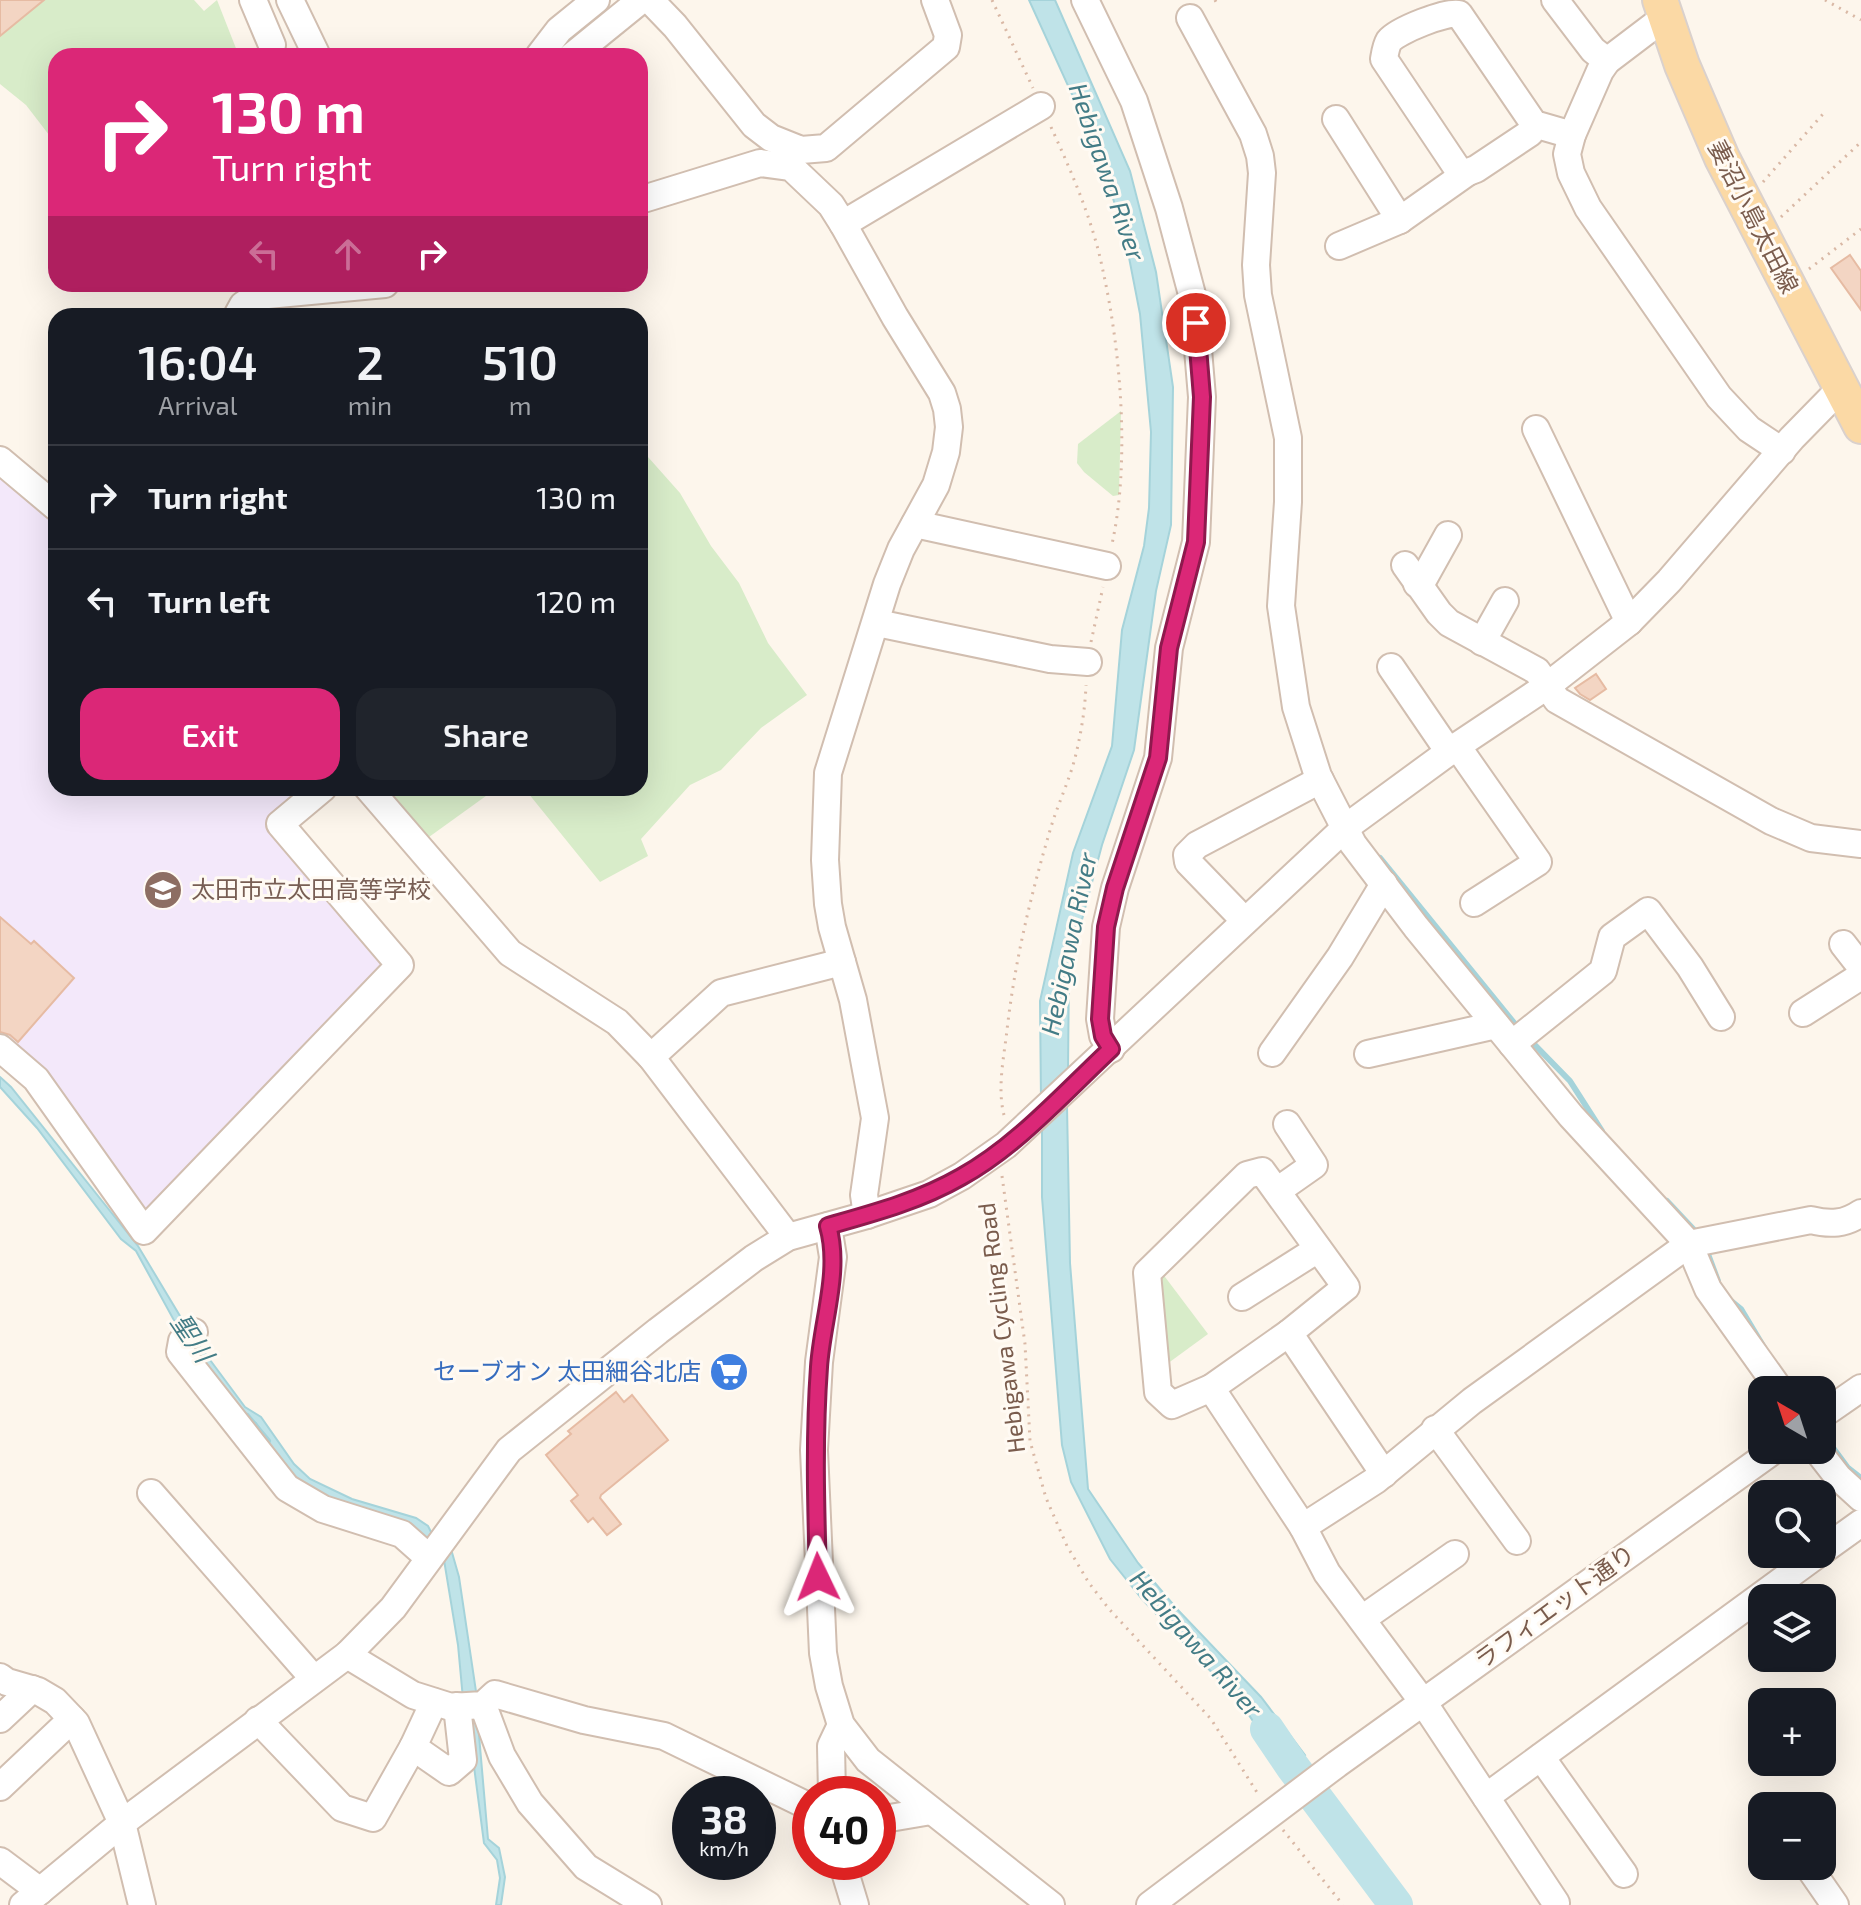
<!DOCTYPE html>
<meta charset="utf-8">
<style>
:root{--surface:#171b24;--page:#20242c;--text:#f1f3f6;--muted:#9ea1a6;--line:#363941;--accent:#db2777}
body{margin:0;font-family:"Exo 2","Noto Sans JP",sans-serif;background:var(--page);color:var(--text);height:100vh;display:flex;flex-direction:column;font-size:30px;white-space:nowrap}
*{box-sizing:border-box;margin:0}
p{font-size:26px;color:var(--muted)}
.icon{flex:none;width:44px;height:44px;fill:none;stroke:currentColor;stroke-width:2;stroke-linecap:round;stroke-linejoin:round}
.map{position:relative;flex:1;overflow:hidden}
.panel{position:absolute;left:48px;top:308px;width:600px;height:488px;display:flex;flex-direction:column;background:var(--surface);border-radius:24px;box-shadow:0 8px 32px #0002}
.panel>*{flex:none}
.guide{position:absolute;left:48px;top:48px;width:600px;height:244px;border-radius:24px;box-shadow:0 8px 32px #0002;background:#db2777;color:#fff;overflow:hidden}
.needle{width:52px;rotate:321deg}
.fabs{position:absolute;left:1748px;top:1376px;display:grid;gap:16px}
.fabs a{display:grid;place-items:center;width:88px;height:88px;border-radius:16px;background:var(--surface);box-shadow:0 8px 32px #0002;font-size:40px}
.speed{position:absolute;left:672px;top:1776px;display:flex;gap:16px;font-size:40px;font-weight:700;text-align:center}
.speed>*{display:grid;place-content:center;width:104px;height:104px;border-radius:50%;background:var(--surface);box-shadow:0 8px 32px #0002;line-height:1}
.speed small{font-size:20px;font-weight:400}
.speed .limit{border:12px solid #d22;background:#fff;color:#111}
.pin{position:absolute;display:grid;place-items:center;width:68px;height:68px;color:#fff;margin:-34px;border:4px solid #fff;border-radius:50%;box-shadow:0 2px 8px #0007}
.me{position:absolute;width:88px;margin:-44px;rotate:358deg;stroke-linejoin:round;filter:drop-shadow(0 0 6px #0008)}
.turn{display:flex;align-items:center;gap:28px;height:168px;padding:0 32px;font-size:36px}
.turn .icon{width:104px;height:104px;stroke-width:2.5}
.turn b{display:block;font-size:56px;line-height:68px}
.lanes{display:flex;align-items:center;height:76px;padding:0 32px;background:#0003;justify-content:center;gap:40px;direction:ltr}
.lanes .off{opacity:.35}
.eta{display:flex;justify-content:space-evenly;align-items:center;height:136px;text-align:center}
.eta b{font-size:48px;font-weight:600;line-height:56px}
.cta{display:flex;gap:16px;margin-top:auto;padding:16px 32px}
.cta a{flex:1;height:92px;border-radius:24px;background:var(--accent);color:#fff;font-size:32px;font-weight:600;line-height:92px;text-align:center}
.cta a+a{background:var(--page);color:var(--text)}
ul{padding:0;list-style:none}
li{display:flex;align-items:center;gap:24px;height:104px;padding:0 32px;border-top:2px solid var(--line)}
li div{flex:1}
li b{display:block;font-size:30px}
li em{font-style:normal}
.map>svg:first-child{display:block}
.education{fill:#f3e8fa}
.green{fill:#d8ecc9}
.water{fill:#bfe3e8;stroke:#a5d3da;stroke-width:2}
.lines{fill:none;stroke-linecap:round;stroke-linejoin:round}
.stream{stroke:#a5d3da;stroke-width:6}
.river{stroke:#bfe3e8;stroke-width:34}
.building{fill:#f3d5c3;stroke:#e6bba3;stroke-width:2}
.minor-casing{stroke:#d1beb0;stroke-width:30}
.major-casing{stroke:#dad1cd;stroke-width:38}
.path{stroke:#d9b8a5;stroke-width:3;stroke-dasharray:2 6;stroke-linecap:butt}
.minor{stroke:#fff;stroke-width:26}
.major{stroke:#fbd9a5;stroke-width:34}
.route-casing{stroke:#8e194d;stroke-width:20}
.route{stroke:#db2777;stroke-width:14}
.labels{text-anchor:middle;stroke-width:6;stroke-linejoin:round;paint-order:stroke}
.street-label{font-size:24px;fill:#7a5c4d;stroke:#fffaf3}
.education-label{font-size:24px;fill:#785e54;stroke:#fffaf3;text-anchor:start}
.shop-label{font-size:24px;fill:#366cbe;stroke:#fffaf3;text-anchor:end}
.water-label{font-size:26px;font-style:italic;fill:#437c86;stroke:#fffaf3}
</style>
<div class="map">
<svg width="1861" height="1905" viewBox="0 0 1861 1905">
<rect width="100%" height="100%" fill="#fdf6ec"/>
<polygon class="education" points="0,477 56,522 56,788 308,788 268,821 383,958 385,970 148,1212 16,1042 0,1028"/>
<g class="green">
<polygon points="44,0 194,0 204,11 217,0 239,56 56,56 56,144 26,105 0,84 0,34"/>
<polygon points="1121,411 1119,495 1113,496 1084,472 1077,463 1078,444"/>
<polygon points="640,448 680,493 711,546 739,583 768,643 807,695 761,728 721,770 690,785 641,839 648,856 600,882 524,788 640,788"/>
<polygon points="384,788 497,788 429,837"/>
<polygon points="1156,1265 1208,1334 1156,1372"/>
</g>
<g class="water">
<polygon points="1029,0 1055,0 1130,171 1156,272 1173,387 1171,525 1156,591 1134,750 1102,845 1069,968 1068,1071 1041,1099 1040,1001 1073,853 1112,746 1122,630 1144,546 1149,508 1151,432 1140,314 1126,242 1101,158"/>
<polygon points="0,1077 11,1087 138,1246 189,1331 182,1335 136,1251 121,1239 37,1128 0,1087"/>
<polygon points="1067,1106 1070,1263 1088,1489 1138,1563 1177,1609 1261,1697 1305,1755 1286,1770 1240,1702 1142,1599 1110,1559 1071,1482 1062,1445 1042,1197 1042,1128"/>
<polygon points="193,1337 245,1407 261,1417 294,1464 310,1479 352,1499 416,1518 428,1526 433,1536 427,1544 334,1502 301,1481 284,1467 256,1423 241,1414 187,1342"/>
<polygon points="451,1549 459,1577 477,1698 463,1699 458,1645 444,1560"/>
<polygon points="477,1712 488,1839 499,1848 505,1877 501,1905 496,1905 500,1878 497,1860 484,1843 467,1713"/>
<polygon points="1334,1799 1407,1901 1410,1905 1386,1905 1316,1813"/>
</g>
<g class="lines">
<g class="stream">
<polyline points="1380,858 1519,1029"/>
<polyline points="1530,1040 1570,1081 1602,1131"/>
<polyline points="1667,1201 1697,1233"/>
<polyline points="1705,1246 1718,1281"/>
<polyline points="1730,1300 1741,1309 1765,1349"/>
<polyline points="247,1416 268,1441"/>
<polyline points="1822,1433 1848,1468 1861,1478"/>
</g>
<polyline class="river" points="1267,1729 1292,1766 1396,1905"/>
</g>
<g class="building">
<polygon points="0,0 44,0 0,36"/>
<polygon points="1850,255 1861,271 1861,310 1831,268"/>
<polygon points="1596,674 1606,689 1590,700 1580,694 1575,688"/>
<polygon points="0,917 31,944 34,941 74,978 18,1042 10,1035 0,1032"/>
<polygon points="616,1392 624,1402 632,1395 668,1440 601,1495 600,1498 621,1524 607,1535 593,1518 588,1522 571,1501 578,1495 546,1455 571,1434 568,1431"/>
</g>
<g class="lines">
<defs>
<g id="minor">
<polyline points="253,0 272,45"/>
<polyline points="290,0 317,56"/>
<polyline points="650,0 675,26 754,125 771,138 801,150 826,148 946,47 948,35 935,0"/>
<polyline points="1085,0 1134,101 1169,208 1194,302 1202,397 1196,542 1169,648 1158,758 1115,888 1106,927 1100,1019 1103,1036 1111,1049"/>
<polyline points="1555,0 1593,50 1607,61"/>
<polyline points="1665,17 1607,61 1600,71 1572,135 1567,154 1571,173 1588,208 1719,397 1749,429 1782,451"/>
<polyline points="1190,18 1253,134 1260,156 1262,173 1256,265 1258,295 1288,438 1288,502 1281,606 1296,707 1318,776 1353,844 1416,927 1571,1116 1689,1244 1708,1289 1780,1390"/>
<polyline points="539,56 559,30 596,0"/>
<polyline points="572,56 641,0"/>
<polyline points="1336,119 1400,220"/>
<path d="M1534 124 1530 133 1476 169 1468 172 1459 171 1384 59C1385 53 1386 46 1389 41 1398 30 1447 11 1459 14L1534 124 1572 135"/>
<polyline points="640,200 760,163 791,167 831,205 843,224 895,317 942,393 947,409 949,427 946,452 936,485 901,549 887,584 828,773 825,860 828,904 832,927 853,1000 875,1118 864,1195 867,1215"/>
<polyline points="843,224 1041,106"/>
<polyline points="1339,246 1400,220 1468,172"/>
<polyline points="237,316 243,305 257,296 385,284"/>
<polyline points="1536,429 1629,622"/>
<polyline points="0,460 56,507"/>
<polyline points="915,524 1107,566"/>
<polyline points="1405,565 1439,613 1449,623 1537,671 1557,700 1771,821 1811,838 1861,844"/>
<polyline points="1417,584 1423,580 1448,535"/>
<polyline points="877,623 1050,659 1088,662"/>
<polyline points="1482,642 1505,601"/>
<polyline points="1391,667 1449,752"/>
<polyline points="1457,746 1538,862 1474,903"/>
<polyline points="368,788 510,953 617,1022 651,1057 788,1237"/>
<polyline points="1245,921 1188,862 1187,855 1197,845 1320,780"/>
<polyline points="1843,944 1861,967"/>
<polyline points="1803,1013 1861,976"/>
<polyline points="1512,1044 1603,971 1612,937 1648,911 1690,967 1721,1017"/>
<polyline points="0,1048 36,1079 144,1231 400,965 280,824 323,788"/>
<polyline points="1272,1053 1340,957 1384,884"/>
<polyline points="1368,1054 1496,1025"/>
<polyline points="651,1057 721,993 842,962"/>
<polyline points="1277,1191 1314,1165 1287,1124"/>
<polyline points="828,1226 833,1257 819,1362 814,1450 823,1653 829,1686 841,1725 868,1760 1051,1905"/>
<polyline points="1242,1297 1318,1249"/>
<polyline points="194,1332 182,1341 180,1352 287,1488 323,1509 402,1534 429,1558"/>
<polyline points="1211,1388 1172,1405 1158,1392 1147,1273 1247,1175 1262,1171 1346,1287 1289,1333"/>
<polyline points="1822,1415 1861,1388"/>
<polyline points="1435,1429 1517,1541"/>
<polyline points="1817,1450 1838,1477 1861,1498"/>
<polyline points="151,1493 314,1679"/>
<polyline points="1303,1527 1211,1388 1289,1333 1384,1474"/>
<polyline points="1822,1551 1861,1523"/>
<polyline points="1362,1619 1455,1554"/>
<polyline points="347,1655 413,1695 451,1707 483,1705 495,1694 584,1720 664,1736 810,1807"/>
<polyline points="0,1677 7,1682 38,1691 55,1701 76,1723 122,1823 142,1905"/>
<polyline points="434,1702 413,1747 449,1772 463,1760 457,1706"/>
<polyline points="483,1705 502,1756 530,1803 586,1867 648,1905"/>
<polyline points="0,1719 32,1689"/>
<polyline points="258,1720 342,1808 373,1818 413,1747"/>
<polyline points="1541,1757 1624,1874"/>
<polyline points="0,1787 72,1719"/>
<polyline points="832,1794 831,1746 841,1725"/>
<polyline points="1486,1797 1818,1554"/>
<polyline points="878,1820 931,1811"/>
<polyline points="0,1861 40,1891"/>
<polyline points="842,1862 855,1905"/>
<polyline points="1808,1866 1835,1905"/>
<path d="M1556 1903 1423 1702 1327 1573 1303 1527 1376 1480 1472 1401 1689 1244 1811 1220C1830 1225 1845 1224 1861 1213"/>
<polyline points="23,1905 122,1823 347,1655 393,1608 509,1450 658,1331 754,1258 788,1237 867,1215 929,1194 962,1176 1006,1145 1345,828 1457,746 1547,686 1629,622 1669,581 1792,438 1841,388"/>
<polyline points="1150,1905 1337,1764 1774,1450"/>
</g>
<polyline id="major" points="1660,0 1682,65 1722,158 1861,426"/>
</defs>
<use href="#minor" class="minor-casing"/>
<use href="#major" class="major-casing"/>
<g class="path">
<polyline points="992,0 1033,88"/>
<polyline points="1215,0 1216,2"/>
<polyline points="1825,0 1861,20"/>
<path d="M1051 127C1072 173 1093 221 1103 271 1121 352 1130 463 1112 544"/>
<polyline points="1763,182 1823,114"/>
<polyline points="1781,217 1861,142"/>
<polyline points="1809,269 1861,229"/>
<polyline points="1091,642 1103,587"/>
<path d="M1004 1115C997 1088 1004 1057 1007 1030 1015 960 1031 894 1051 827 1058 804 1069 781 1075 758 1081 734 1085 710 1086 685"/>
<polyline points="1002,1176 1025,1344 1030,1441 1046,1498 1067,1546 1089,1583 1109,1609 1211,1719 1258,1794"/>
<polyline points="1283,1830 1343,1905"/>
</g>
<use href="#minor" class="minor"/>
<use href="#major" class="major"/>
</g>
<g class="lines">
<defs>
<path id="route" d="M818 1577C816 1506 814 1437 819 1367 822 1321 841 1271 828 1226 874 1213 919 1201 961 1177 1016 1147 1065 1092 1111 1049L1103 1036 1100 1019 1106 927 1115 888 1158 758 1169 648 1196 542 1202 397 1196 323"/>
</defs>
<use href="#route" class="route-casing"/>
<use href="#route" class="route"/>
</g>
<defs>
<symbol id="school-disc" viewBox="-11 -11 22 22"><circle r="9.5" fill="#8d6e63" stroke="#fffaf3"/><path d="M0-5L7-2L0 1L-7-2ZM-4 1L0 2.5L4 1V4Q0 6-4 4Z" fill="#fff"/></symbol>
<symbol id="supermarket-disc" viewBox="-11 -11 22 22"><circle r="9.5" fill="#3f7fe0" stroke="#fffaf3"/><path d="M-6-5.5h2.5l.6 2H6L4.5 2H-2.5L-4.4-4H-6ZM-1.5 3.2a1.3 1.3 0 1 0 .1 0ZM3 3.2a1.3 1.3 0 1 0 .1 0Z" fill="#fff"/></symbol>
</defs>
<g fill-rule="evenodd">
<use href="#school-disc" x="141" y="868" width="44" height="44"/>
<use href="#supermarket-disc" x="707" y="1350" width="44" height="44"/>
</g>
<g class="labels">
<g class="street-label">
<text transform="translate(1753 217) rotate(63)" y="8">妻沼小島太田線</text>
<text transform="translate(1002 1328) rotate(-97)" y="8">Hebigawa Cycling Road</text>
<text transform="translate(1555 1607) rotate(-36)" y="8">ラフィエット通り</text>
</g>
<g class="education-label">
<text x="191" y="898">太田市立太田高等学校</text>
</g>
<g class="shop-label">
<text x="701" y="1380">セーブオン 太田細谷北店</text>
</g>
<g class="water-label">
<text transform="translate(1107 172) rotate(71)" y="9">Hebigawa River</text>
<text transform="translate(1069 944) rotate(-78)" y="9">Hebigawa River</text>
<text transform="translate(192 1338) rotate(56)" y="9">聖川</text>
<text transform="translate(1196 1644) rotate(49)" y="9">Hebigawa River</text>
</g>
</g>
</svg>
<div class="fabs">
<a><svg class="needle" viewBox="-14 -14 28 28"><path d="M0-13l5 13h-10z" fill="#e53935"/><path d="M0 13l5-13h-10z" fill="#9ea1a6"/></svg></a>
<a><svg class="icon" aria-label="search" viewBox="0 0 24 24"><circle cx="10" cy="10" r="6"/><path d="M15 15l6 6"/></svg></a>
<a><svg class="icon" aria-label="layers" viewBox="0 0 24 24"><path d="M12 4l9 5-9 5-9-5zM3 14l9 5 9-5"/></svg></a>
<a>+</a>
<a>−</a>
</div>
<div class="speed"><div>38<small>km/h</small></div><div class="limit">40</div></div>
<div class="pin" style="left:1196px;top:323px;background:#d93025"><svg class="icon" aria-label="arrive" viewBox="0 0 24 24"><path d="M6 21V4h12l-3 4 3 4H6"/></svg></div>
<svg class="me" style="left:818px;top:1577px" viewBox="-20 -20 40 40"><path d="M0-17L14 15 0 8-14 15z" fill="#db2777" stroke="#fff" stroke-width="4"/></svg>
<div class="guide">
<div class="turn"><svg class="icon" aria-label="right" viewBox="0 0 24 24"><path d="M7 20v-9h11M14 6l5 5-5 5"/></svg><div><b>130 m</b>Turn right</div></div>
<div class="lanes"><svg class="icon off" aria-label="left" viewBox="0 0 24 24"><path d="M17 20v-9H6M10 6l-5 5 5 5"/></svg><svg class="icon off" aria-label="ahead" viewBox="0 0 24 24"><path d="M12 20V5M6 11l6-6 6 6"/></svg><svg class="icon" aria-label="right" viewBox="0 0 24 24"><path d="M7 20v-9h11M14 6l5 5-5 5"/></svg></div>
</div>
<section class="panel">
<div class="eta">
<div><b>16:04</b><p>Arrival</p></div>
<div><b>2</b><p>min</p></div>
<div><b>510</b><p>m</p></div>
</div>
<ul>
<li><svg class="icon" aria-label="right" viewBox="0 0 24 24"><path d="M7 20v-9h11M14 6l5 5-5 5"/></svg><div><b>Turn right</b></div><em>130 m</em></li>
<li><svg class="icon" aria-label="left" viewBox="0 0 24 24"><path d="M17 20v-9H6M10 6l-5 5 5 5"/></svg><div><b>Turn left</b></div><em>120 m</em></li>
</ul>
<div class="cta"><a>Exit</a><a>Share</a></div>
</section>
</div>
